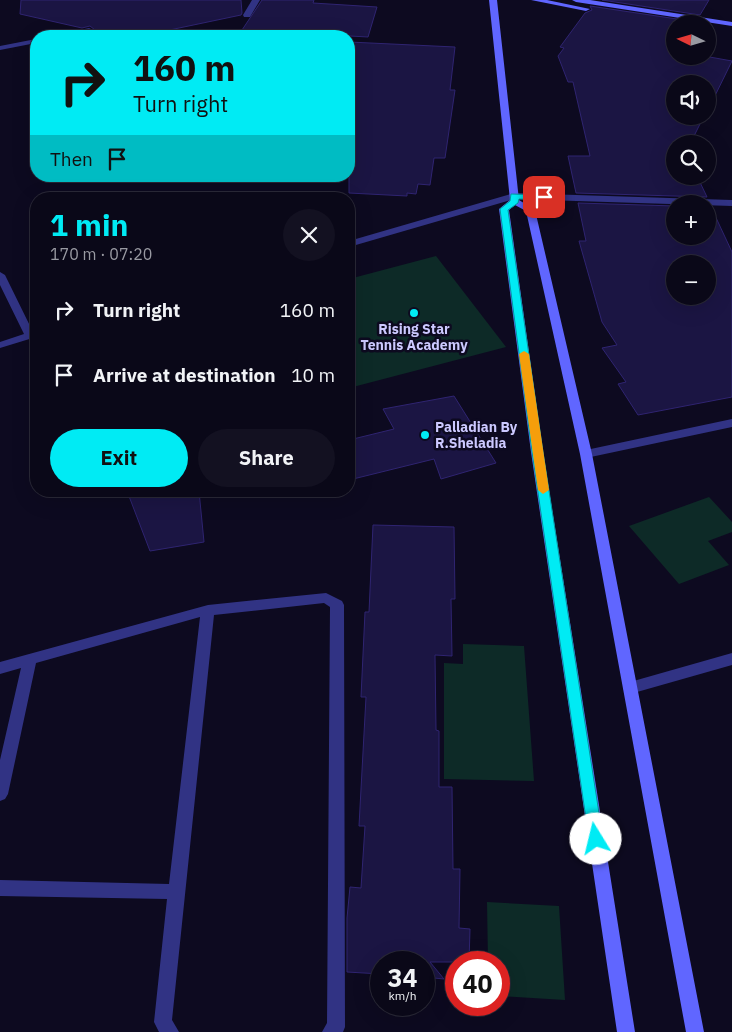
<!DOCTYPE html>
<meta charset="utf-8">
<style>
:root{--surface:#0a0818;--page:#131121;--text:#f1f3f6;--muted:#999aa2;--line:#2a2937;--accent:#00ebf4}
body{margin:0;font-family:"IBM Plex Sans",sans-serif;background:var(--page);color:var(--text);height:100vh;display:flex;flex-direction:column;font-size:19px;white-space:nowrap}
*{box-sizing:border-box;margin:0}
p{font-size:16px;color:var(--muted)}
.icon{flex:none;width:28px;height:28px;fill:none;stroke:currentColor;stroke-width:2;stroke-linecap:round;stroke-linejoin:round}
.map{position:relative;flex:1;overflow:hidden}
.panel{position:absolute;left:30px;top:192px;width:325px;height:305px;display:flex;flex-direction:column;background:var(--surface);border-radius:20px;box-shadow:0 5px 20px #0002,0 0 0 1px var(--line)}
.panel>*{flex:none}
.hud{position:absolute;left:30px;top:30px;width:325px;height:152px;border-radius:20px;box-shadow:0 5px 20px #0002,0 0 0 1px var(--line);background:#00ebf4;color:#111;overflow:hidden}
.needle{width:32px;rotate:275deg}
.controls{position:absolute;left:666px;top:15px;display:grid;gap:10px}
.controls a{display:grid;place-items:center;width:50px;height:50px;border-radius:50%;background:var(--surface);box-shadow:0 5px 20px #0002,0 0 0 1px var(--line);font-size:25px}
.speed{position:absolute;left:370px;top:951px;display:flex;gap:10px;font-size:25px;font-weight:700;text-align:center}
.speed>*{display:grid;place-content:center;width:65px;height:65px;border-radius:50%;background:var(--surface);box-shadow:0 5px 20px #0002,0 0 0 1px var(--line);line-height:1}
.speed small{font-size:12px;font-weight:400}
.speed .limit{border:8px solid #d22;background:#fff;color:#111}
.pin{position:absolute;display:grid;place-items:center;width:42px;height:42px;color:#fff;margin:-21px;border-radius:10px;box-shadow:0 2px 8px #0006}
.me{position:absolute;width:55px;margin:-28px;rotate:351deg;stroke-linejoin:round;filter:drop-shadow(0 0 4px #0008)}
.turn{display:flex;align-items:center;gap:18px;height:105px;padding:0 20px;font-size:22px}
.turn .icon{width:65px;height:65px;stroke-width:2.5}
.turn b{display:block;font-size:35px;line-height:42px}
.then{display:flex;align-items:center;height:48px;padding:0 20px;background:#0003;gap:10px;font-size:19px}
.round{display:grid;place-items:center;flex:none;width:52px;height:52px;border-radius:26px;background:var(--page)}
.summary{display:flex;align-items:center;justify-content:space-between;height:85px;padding:0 20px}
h1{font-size:30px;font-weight:800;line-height:38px;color:var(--accent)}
.primary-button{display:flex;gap:10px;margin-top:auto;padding:10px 20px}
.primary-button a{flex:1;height:58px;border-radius:30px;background:var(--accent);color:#111;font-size:20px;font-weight:800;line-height:58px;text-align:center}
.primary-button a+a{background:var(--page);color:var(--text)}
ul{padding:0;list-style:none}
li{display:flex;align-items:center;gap:15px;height:65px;padding:0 20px}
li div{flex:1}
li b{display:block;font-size:19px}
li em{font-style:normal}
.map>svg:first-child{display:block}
.green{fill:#0d2a27}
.building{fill:#1b1543;stroke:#2f2471;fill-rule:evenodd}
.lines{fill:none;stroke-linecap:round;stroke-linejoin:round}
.street{fill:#313384;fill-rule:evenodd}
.secondary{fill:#6066ff;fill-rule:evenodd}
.route{fill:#00ebf4;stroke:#00999f}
.slow{fill:#f59e0b}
.poi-dot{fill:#00ebf4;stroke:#0d0a20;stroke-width:2}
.labels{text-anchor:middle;stroke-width:5;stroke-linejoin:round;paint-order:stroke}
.poi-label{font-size:14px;font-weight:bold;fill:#ccc9ff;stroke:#0d0a20}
</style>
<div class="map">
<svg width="732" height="1032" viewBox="0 0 732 1032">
<rect width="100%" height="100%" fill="#0d0a20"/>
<g class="green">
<polygon points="436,256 506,347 349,388 349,279"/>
<polygon points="709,497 732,522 732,532 708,541 729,565 679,584 629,526"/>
<polygon points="463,644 524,646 534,781 444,779 444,663 463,664"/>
<polygon points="487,902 559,906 565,1000 499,996 499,962 488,962"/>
</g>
<g class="building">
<polygon points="21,0 241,0 242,13 241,15 141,36 122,36 95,30 90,26 82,28 20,14"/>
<polygon points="262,0 314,0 313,3 377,7 368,37 242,30"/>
<polygon points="602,0 709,0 700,15"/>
<polygon points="590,6 697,22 675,24 675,56 704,56 732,61 708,110 708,84 675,84 675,116 704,116 690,144 675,144 675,176 697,176 707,197 576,193 568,156 590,156 573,82 568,82 558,56 564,48 560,47 585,13 592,10"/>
<polygon points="349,42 455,47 450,90 455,90 445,158 434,158 430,185 418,184 416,194 407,193 407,196 349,193"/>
<path d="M578 203 675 206V236H708V207H711L732 252V397L638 415 618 384 626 382 602 348 617 345 602 322 579 241H586ZM675 264H708V296H675Z"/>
<polygon points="454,396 496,463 441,479 434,459 349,480 349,440 394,429 383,409"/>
<polygon points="127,491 199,491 204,542 150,551"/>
<polygon points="373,525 454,527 455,599 451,599 452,656 435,655 436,730 439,731 439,787 452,787 453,869 460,869 459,928 470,929 469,962 430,962 444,979 424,977 424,962 381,962 381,974 347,972 347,918 350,887 361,888 365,826 359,826 366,697 361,697 365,612 369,612"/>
</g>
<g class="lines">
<g class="street">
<polygon points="252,0 260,0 250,17 244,17 243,15"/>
<polygon points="89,28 93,30 92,32 68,36 54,36"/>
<polygon points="36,39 36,43 0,50 0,46"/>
<polygon points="514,193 732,200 732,206 514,199 349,247 349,241"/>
<polygon points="0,272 5,275 33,332 36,331 36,337 0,348 0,342 24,334 0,285"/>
<polygon points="732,419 732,427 586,458 580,454 586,450"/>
<polygon points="326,593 342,601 344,605 345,1027 343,1032 322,1032 327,1023 330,607 324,603 214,615 172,1020 179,1032 159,1032 154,1022 167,899 0,896 0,880 169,884 200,617 36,663 8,794 5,799 0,801 0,760 21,668 0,674 0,662 208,605"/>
<polygon points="732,653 732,665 630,694 625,692 623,688 625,684 630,682"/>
</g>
<g class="secondary">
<polygon points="489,0 497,0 519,200 535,210 592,454 704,1032 686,1032 580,454 526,211 515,205 509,210 543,452 635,1032 617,1032 531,452 499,209 510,200"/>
<polygon points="531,0 547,0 590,9 586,11"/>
<polygon points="572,0 590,0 732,22 732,26 576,2"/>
</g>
</g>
<polygon class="route" points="511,194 544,195 548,197 544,200 519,199 518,203 508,210 543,452 603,839 601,843 596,845 591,843 589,839 532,452 500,209 510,201"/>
<polygon class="slow" points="524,351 529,354 549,490 543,494 538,490 519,354"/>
<g class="poi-dot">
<circle cx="414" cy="313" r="5"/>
<circle cx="425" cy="435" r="5"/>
</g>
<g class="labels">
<g class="poi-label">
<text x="414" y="334">Rising Star<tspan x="414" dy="16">Tennis Academy</tspan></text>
<text x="435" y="432" text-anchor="start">Palladian By<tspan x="435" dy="16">R.Sheladia</tspan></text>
</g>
</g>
</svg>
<div class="controls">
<a><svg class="needle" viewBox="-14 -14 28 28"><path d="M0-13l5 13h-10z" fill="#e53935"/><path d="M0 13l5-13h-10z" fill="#999aa2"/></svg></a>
<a><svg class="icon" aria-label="sound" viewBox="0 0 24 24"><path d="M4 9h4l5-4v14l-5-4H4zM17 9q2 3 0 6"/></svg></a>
<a><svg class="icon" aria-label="search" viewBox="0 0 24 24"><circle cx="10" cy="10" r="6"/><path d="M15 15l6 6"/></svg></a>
<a>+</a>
<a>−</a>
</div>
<div class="speed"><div>34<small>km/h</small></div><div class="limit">40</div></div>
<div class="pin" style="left:544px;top:197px;background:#d93025"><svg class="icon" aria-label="arrive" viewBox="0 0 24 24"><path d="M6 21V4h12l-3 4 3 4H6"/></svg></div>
<svg class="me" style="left:596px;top:839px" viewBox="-20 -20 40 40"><circle r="19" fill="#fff"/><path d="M0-13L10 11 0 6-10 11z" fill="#00ebf4"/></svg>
<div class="hud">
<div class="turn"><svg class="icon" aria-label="right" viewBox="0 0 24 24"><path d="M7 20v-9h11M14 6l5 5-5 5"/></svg><div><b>160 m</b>Turn right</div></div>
<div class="then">Then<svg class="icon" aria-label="arrive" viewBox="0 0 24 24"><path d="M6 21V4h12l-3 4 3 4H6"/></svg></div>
</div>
<section class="panel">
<div class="summary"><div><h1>1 min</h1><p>170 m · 07:20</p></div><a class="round"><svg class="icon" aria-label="close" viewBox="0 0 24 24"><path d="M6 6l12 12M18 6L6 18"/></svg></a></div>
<ul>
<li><svg class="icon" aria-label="right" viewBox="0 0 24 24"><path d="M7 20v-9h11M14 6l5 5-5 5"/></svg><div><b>Turn right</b></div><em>160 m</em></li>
<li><svg class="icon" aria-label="arrive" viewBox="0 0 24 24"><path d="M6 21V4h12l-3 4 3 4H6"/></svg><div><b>Arrive at destination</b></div><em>10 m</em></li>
</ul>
<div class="primary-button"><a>Exit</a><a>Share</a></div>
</section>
</div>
